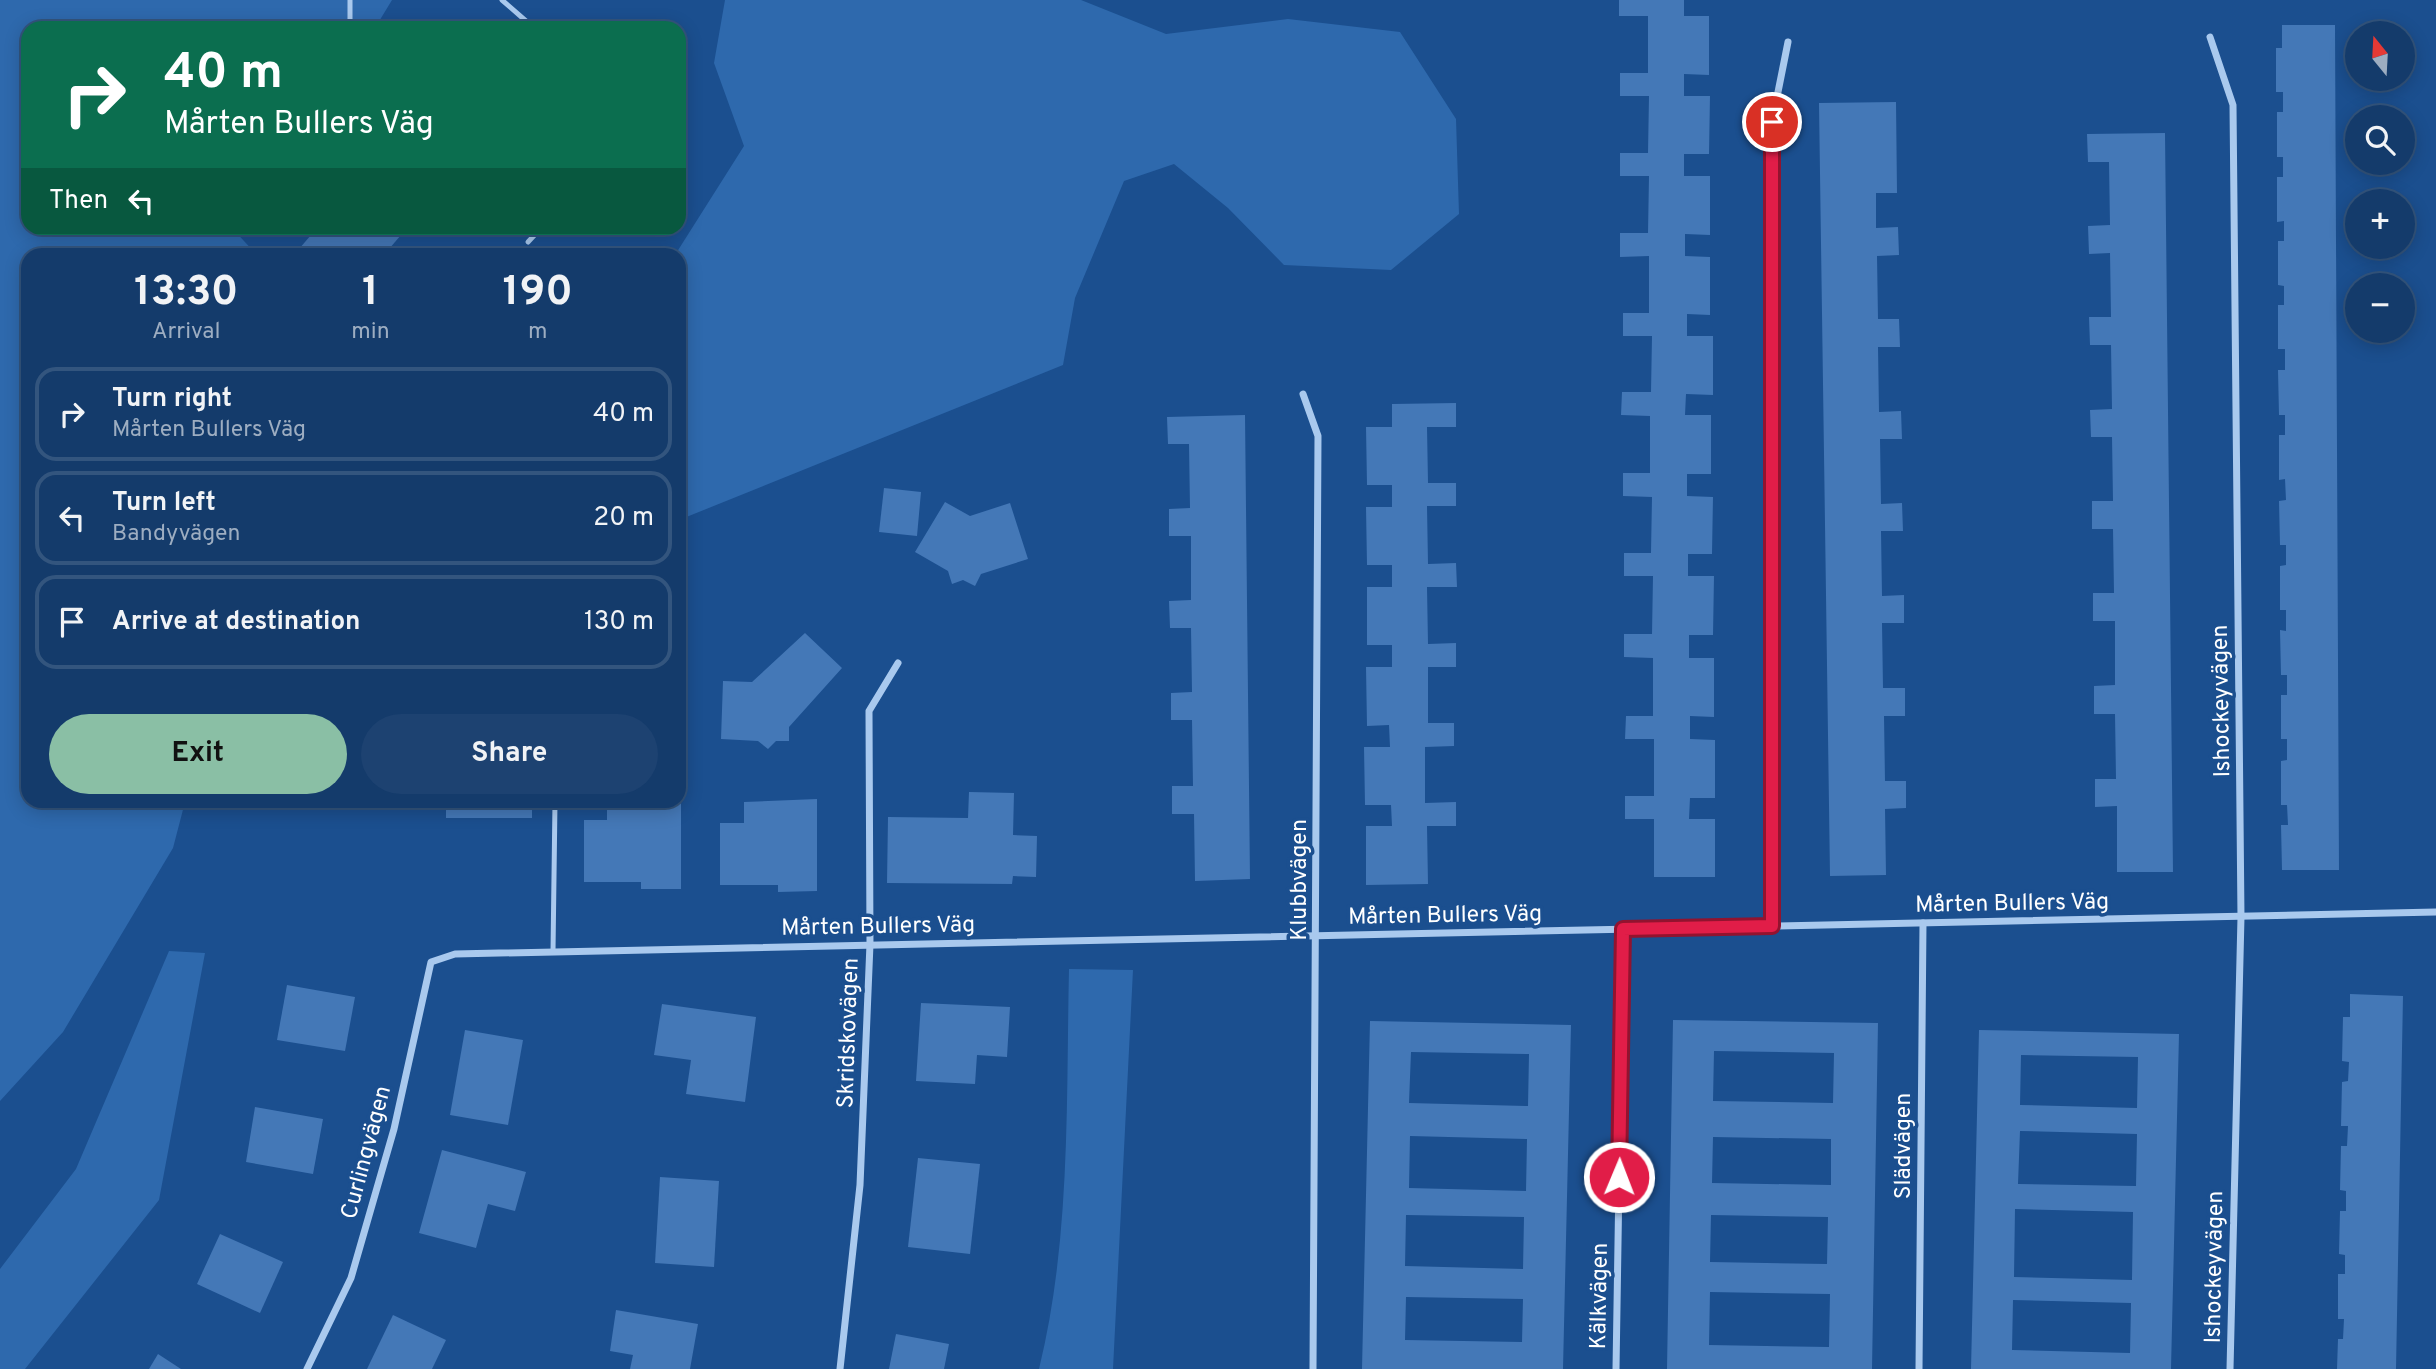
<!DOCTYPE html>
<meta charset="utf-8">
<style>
:root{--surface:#143b6b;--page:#1d4271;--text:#f1f3f6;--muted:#9dadc1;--line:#33557e;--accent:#8abfa5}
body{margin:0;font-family:Overpass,sans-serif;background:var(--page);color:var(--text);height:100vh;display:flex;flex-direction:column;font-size:26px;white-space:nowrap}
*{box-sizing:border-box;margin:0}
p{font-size:23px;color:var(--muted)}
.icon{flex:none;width:38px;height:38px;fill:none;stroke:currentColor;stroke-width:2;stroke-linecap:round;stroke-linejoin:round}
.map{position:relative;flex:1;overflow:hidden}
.drawer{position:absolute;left:21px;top:248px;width:665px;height:560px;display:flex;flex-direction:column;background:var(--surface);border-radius:21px;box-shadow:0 4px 18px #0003,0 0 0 2px var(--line)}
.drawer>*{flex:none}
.banner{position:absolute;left:21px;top:21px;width:665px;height:214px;border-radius:21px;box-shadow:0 4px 18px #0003,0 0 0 2px var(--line);background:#0b6e4f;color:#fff;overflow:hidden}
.needle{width:46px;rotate:342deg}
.controls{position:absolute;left:2345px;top:21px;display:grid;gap:14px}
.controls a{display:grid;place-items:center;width:70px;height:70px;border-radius:50%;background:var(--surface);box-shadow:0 4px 18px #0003,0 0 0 2px var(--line);font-size:35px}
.pin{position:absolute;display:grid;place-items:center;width:60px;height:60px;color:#fff;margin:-30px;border:4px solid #fff;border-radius:50%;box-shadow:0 2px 7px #0007}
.me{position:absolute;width:77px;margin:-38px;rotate:1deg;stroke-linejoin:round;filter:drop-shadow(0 0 5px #0008)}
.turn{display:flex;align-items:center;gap:24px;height:147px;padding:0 28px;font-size:32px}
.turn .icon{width:91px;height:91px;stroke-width:2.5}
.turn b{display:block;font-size:49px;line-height:60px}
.then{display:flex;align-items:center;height:66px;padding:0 28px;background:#0003;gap:14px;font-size:26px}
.eta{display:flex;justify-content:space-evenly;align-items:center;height:119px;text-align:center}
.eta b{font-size:42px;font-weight:700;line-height:49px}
.button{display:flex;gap:14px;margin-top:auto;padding:14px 28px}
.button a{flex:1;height:80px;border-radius:42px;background:var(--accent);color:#111;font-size:28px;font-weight:700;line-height:80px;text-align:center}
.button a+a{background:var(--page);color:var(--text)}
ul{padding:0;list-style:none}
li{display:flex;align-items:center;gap:21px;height:94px;margin:0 14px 10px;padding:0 14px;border:4px solid var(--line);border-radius:21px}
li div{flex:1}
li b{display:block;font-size:26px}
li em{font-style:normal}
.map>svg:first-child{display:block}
.green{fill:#2e69ad}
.building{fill:#4478b7;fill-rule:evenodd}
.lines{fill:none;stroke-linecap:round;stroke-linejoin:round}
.lane{stroke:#a9c9ee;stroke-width:5}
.street{stroke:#a9c9ee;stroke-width:7}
.route-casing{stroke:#92132f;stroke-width:18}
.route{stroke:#e11d48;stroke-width:12}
.labels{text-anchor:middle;stroke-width:7;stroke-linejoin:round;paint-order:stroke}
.street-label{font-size:23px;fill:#fff;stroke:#1b4f8f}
</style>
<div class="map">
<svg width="2436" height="1369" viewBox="0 0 2436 1369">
<rect width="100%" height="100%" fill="#1b4f8f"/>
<g class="green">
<polygon points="0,0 392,0 375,28 28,28 28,228 232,228 257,255 28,256 28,802 185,802 173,848 63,1032 0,1101"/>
<polygon points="725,0 1081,0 1166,34 1288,19 1400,32 1456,119 1459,214 1391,270 1284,265 1228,208 1174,164 1124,181 1075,298 1063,365 679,520 679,256 675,255 744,146 714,63"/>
<polygon points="169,951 205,953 159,1200 25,1369 0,1369 0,1269 76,1169"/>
<path d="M1069 969 1133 970 1113 1369H1039C1071 1238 1066 1103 1069 969Z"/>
</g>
<g class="building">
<polygon points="1619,0 1684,0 1684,16 1709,16 1709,75 1684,74 1684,96 1710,96 1709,154 1684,154 1684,176 1710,176 1710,235 1685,234 1685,256 1710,257 1710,315 1687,314 1687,336 1713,336 1713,395 1686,394 1685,415 1711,415 1711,474 1687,474 1687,496 1713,497 1712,554 1688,554 1688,576 1714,576 1713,635 1689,635 1689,658 1714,658 1714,717 1690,716 1690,739 1715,740 1715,798 1690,798 1689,819 1715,819 1715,877 1654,877 1654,819 1625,819 1625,796 1654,796 1654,739 1625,739 1626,716 1653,716 1653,658 1624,657 1624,634 1652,634 1653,576 1624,576 1624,553 1651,553 1652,497 1623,496 1623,473 1650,473 1650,416 1621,415 1622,392 1651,392 1652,336 1623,336 1623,313 1649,313 1649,256 1620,257 1620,233 1648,233 1649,176 1620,176 1620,153 1648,153 1649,96 1620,96 1620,73 1648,73 1648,16 1619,16"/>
<polygon points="2282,25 2335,25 2339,870 2282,870 2281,825 2288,825 2287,805 2281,805 2281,761 2287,760 2287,739 2281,739 2281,695 2287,695 2287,675 2281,675 2280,630 2286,631 2286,610 2280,610 2280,566 2286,565 2286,545 2280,545 2279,501 2286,500 2285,479 2279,480 2279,435 2285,435 2285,415 2279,415 2278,370 2285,370 2285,349 2278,349 2278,305 2284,305 2284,286 2278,285 2278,241 2284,241 2284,221 2277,222 2277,177 2283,177 2283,157 2277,157 2277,112 2283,112 2283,92 2276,92 2276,48 2282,48"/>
<polygon points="1896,102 1897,193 1876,193 1876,228 1898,227 1899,255 1877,256 1878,319 1899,319 1900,347 1878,347 1879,412 1901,411 1902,439 1880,439 1881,504 1902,503 1903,531 1881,531 1882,596 1904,595 1904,623 1882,623 1883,688 1905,688 1905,716 1884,716 1885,781 1906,781 1906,808 1885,809 1886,875 1830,876 1819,103"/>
<polygon points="2165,133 2173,872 2117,872 2117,806 2095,807 2095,779 2116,779 2115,714 2094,714 2094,686 2115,685 2115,621 2093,621 2093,593 2114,593 2113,529 2092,529 2092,501 2113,501 2112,437 2091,437 2090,410 2112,409 2111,345 2090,345 2089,317 2111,317 2110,253 2089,254 2088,226 2110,225 2109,162 2088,162 2087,134"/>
<polygon points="317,228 407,228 383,256 293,256"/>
<polygon points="1456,403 1456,427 1427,427 1428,483 1456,483 1456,506 1427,506 1428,564 1456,563 1457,587 1427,587 1428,644 1456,643 1456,667 1428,667 1428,723 1454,723 1454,746 1425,747 1425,803 1456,802 1456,826 1427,826 1428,884 1366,885 1366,826 1392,826 1391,805 1365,805 1364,747 1390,747 1389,725 1367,726 1366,667 1392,667 1392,645 1367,645 1367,587 1392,587 1392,565 1367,565 1366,507 1392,507 1392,485 1367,485 1366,427 1392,427 1392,404"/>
<polygon points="1245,415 1250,879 1195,881 1194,814 1172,814 1172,786 1193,786 1192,720 1171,720 1171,693 1192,692 1191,628 1170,628 1169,601 1191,600 1191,536 1169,536 1169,509 1190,508 1189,444 1168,444 1167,417"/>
<polygon points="884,488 921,492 917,536 879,532"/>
<polygon points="945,502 970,516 1010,503 1028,559 981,574 975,586 963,580 952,584 948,571 915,552"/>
<polygon points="805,633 842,668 789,727 789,741 776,741 768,749 758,741 721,739 723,681 752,682"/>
<polygon points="969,792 1014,793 1013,835 1037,836 1036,877 1013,876 1012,884 887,883 888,817 968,818"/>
<polygon points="817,799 817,891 778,892 778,885 720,885 720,823 744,823 744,802"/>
<rect x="446" y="802" width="86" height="16"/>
<polygon points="607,802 681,802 681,889 641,889 641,882 584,882 584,820 607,820"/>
<polygon points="287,985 355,997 345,1051 277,1040"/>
<polygon points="2350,994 2403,996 2396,1369 2337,1369 2338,1339 2343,1339 2344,1319 2338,1319 2338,1274 2345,1274 2345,1255 2339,1254 2340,1211 2346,1211 2346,1191 2340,1190 2341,1146 2347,1146 2348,1126 2341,1126 2342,1082 2348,1081 2349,1062 2342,1061 2343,1017 2350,1017"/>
<polygon points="921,1003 1010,1007 1007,1057 977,1055 975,1084 916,1081"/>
<polygon points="662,1004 756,1017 745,1102 686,1094 691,1060 654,1055"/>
<path d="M1673 1020 1878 1023 1872 1369H1667ZM1714 1051 1834 1053 1833 1103 1713 1101ZM1713 1137 1831 1139V1185L1712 1183ZM1711 1215 1828 1217 1827 1264 1710 1262ZM1710 1292 1830 1294 1829 1347 1709 1345Z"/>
<path d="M1370 1021 1571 1025 1563 1369H1362ZM1411 1052 1529 1054 1528 1106 1409 1103ZM1410 1136 1527 1139 1526 1191 1409 1188ZM1406 1215 1524 1217 1523 1269 1405 1266ZM1406 1297 1523 1299 1522 1342 1405 1340Z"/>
<polygon points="465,1030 523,1040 508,1125 450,1115"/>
<path d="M1979 1030 2179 1034 2171 1369H1971ZM2021 1055 2138 1057 2137 1108 2020 1105ZM2020 1131 2137 1134 2136 1186 2018 1184ZM2015 1209 2133 1212 2132 1280 2014 1277ZM2013 1300 2131 1303 2130 1353 2012 1350Z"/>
<polygon points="255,1107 323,1119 313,1174 246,1162"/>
<polygon points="442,1150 526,1172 515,1211 488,1204 476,1248 419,1233"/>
<polygon points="918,1158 980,1164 970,1254 908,1247"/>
<polygon points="660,1177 719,1181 714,1267 655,1263"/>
<polygon points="220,1234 283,1262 260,1313 197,1284"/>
<polygon points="616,1310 698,1324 690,1369 630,1369 633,1355 610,1351"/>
<polygon points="393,1315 446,1340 432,1369 367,1369"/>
<polygon points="896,1334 949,1344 944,1369 889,1369"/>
<polygon points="158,1354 181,1369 149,1369"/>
</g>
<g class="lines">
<g class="lane">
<polyline points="350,0 350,28"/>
<polyline points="502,0 534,28"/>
<polyline points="528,242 541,228"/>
<polyline points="553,951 555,802"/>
</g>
<g class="street">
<polyline points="2210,37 2233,105 2241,917 2230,1369"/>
<polyline points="1303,394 1318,436 1313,1369"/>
<polyline points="1772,926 1772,122 1788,42"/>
<polyline points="307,1369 351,1278 394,1129 431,962 455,954 2436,912"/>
<polyline points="840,1369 860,1185 870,944 869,711 898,663"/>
<polyline points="1616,1369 1623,929"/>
<polyline points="1919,1369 1923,923"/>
</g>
</g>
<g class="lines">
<defs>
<polyline id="route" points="1619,1177 1623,929 1772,926 1772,122"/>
</defs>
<use href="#route" class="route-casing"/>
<use href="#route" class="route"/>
</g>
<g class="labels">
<g class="street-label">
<text transform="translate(2220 701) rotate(-91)" y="8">Ishockeyvägen</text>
<text transform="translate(1298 880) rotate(-90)" y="8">Klubbvägen</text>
<text transform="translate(2012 902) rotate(-1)" y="8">Mårten Bullers Väg</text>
<text transform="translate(1445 914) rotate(-1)" y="8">Mårten Bullers Väg</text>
<text transform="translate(878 925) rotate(-1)" y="8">Mårten Bullers Väg</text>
<text transform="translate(847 1033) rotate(-88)" y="8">Skridskovägen</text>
<text transform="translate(1902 1146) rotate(-90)" y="8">Slädvägen</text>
<text transform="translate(365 1152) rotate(-75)" y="8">Curlingvägen</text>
<text transform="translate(2213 1267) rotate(-89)" y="8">Ishockeyvägen</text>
<text transform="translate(1598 1296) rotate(-89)" y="8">Kälkvägen</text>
</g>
</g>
</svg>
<div class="controls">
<a><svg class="needle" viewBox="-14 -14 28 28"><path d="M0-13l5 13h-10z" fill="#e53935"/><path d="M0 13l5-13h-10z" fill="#9dadc1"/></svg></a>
<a><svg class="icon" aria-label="search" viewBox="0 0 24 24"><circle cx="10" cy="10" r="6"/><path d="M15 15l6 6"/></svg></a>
<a>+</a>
<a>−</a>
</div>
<div class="pin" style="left:1772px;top:122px;background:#d93025"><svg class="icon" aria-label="arrive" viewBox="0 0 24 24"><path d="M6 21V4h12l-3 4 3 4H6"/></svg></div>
<svg class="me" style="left:1619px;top:1177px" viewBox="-20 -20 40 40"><circle r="17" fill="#e11d48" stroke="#fff" stroke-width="3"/><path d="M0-11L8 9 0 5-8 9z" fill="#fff"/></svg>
<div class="banner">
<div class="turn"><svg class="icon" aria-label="right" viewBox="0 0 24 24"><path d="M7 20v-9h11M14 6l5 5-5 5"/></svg><div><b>40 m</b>Mårten Bullers Väg</div></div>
<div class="then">Then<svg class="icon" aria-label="left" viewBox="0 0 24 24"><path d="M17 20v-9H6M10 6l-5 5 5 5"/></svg></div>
</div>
<section class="drawer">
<div class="eta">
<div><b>13:30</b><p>Arrival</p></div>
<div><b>1</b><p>min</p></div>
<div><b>190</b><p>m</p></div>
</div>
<ul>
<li><svg class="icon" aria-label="right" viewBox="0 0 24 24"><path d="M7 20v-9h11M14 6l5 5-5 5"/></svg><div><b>Turn right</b><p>Mårten Bullers Väg</p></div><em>40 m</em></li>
<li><svg class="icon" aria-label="left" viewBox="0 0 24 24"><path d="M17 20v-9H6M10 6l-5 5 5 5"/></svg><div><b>Turn left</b><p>Bandyvägen</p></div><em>20 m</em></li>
<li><svg class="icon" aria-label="arrive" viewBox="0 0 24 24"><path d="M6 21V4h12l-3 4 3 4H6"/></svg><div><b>Arrive at destination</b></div><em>130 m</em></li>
</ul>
<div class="button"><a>Exit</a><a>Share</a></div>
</section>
</div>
